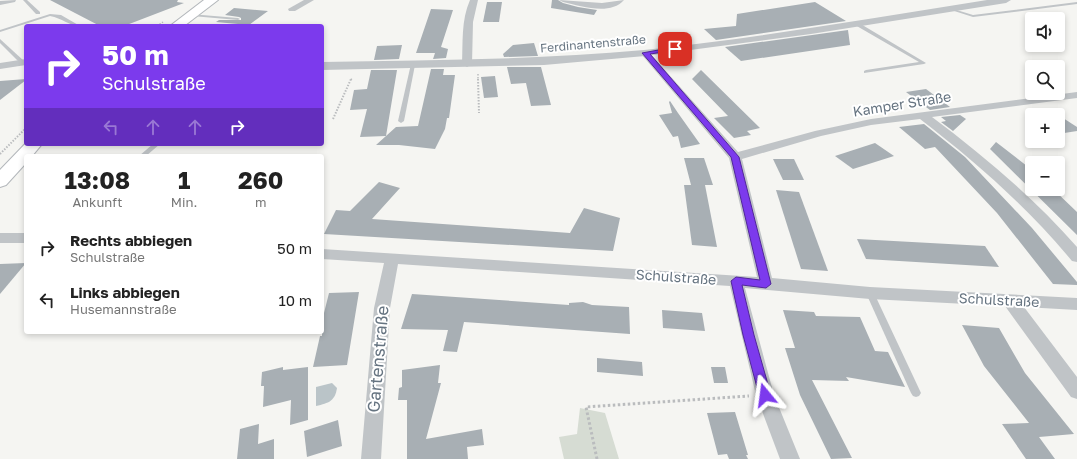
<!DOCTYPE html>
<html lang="de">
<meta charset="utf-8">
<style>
:root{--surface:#fff;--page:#f6f6f6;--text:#222;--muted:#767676}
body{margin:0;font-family:"Golos Text",sans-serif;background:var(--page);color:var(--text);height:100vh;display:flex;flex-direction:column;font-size:15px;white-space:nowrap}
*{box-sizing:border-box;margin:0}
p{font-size:13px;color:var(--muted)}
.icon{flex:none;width:22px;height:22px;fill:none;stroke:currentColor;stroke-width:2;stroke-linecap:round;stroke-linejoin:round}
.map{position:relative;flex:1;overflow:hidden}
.panel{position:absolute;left:24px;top:154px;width:300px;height:180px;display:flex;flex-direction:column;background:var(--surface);border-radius:4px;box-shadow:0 2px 6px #0003}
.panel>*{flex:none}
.top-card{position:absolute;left:24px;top:24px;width:300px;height:122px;border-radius:4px;box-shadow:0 2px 6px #0003;background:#7c3aed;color:#fff;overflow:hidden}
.tools{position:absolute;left:1025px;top:12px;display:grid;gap:8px}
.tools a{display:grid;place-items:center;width:40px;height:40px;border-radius:4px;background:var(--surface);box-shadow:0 2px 6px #0003;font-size:20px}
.pin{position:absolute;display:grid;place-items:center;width:34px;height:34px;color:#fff;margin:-17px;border-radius:8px;box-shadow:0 2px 6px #0006}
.me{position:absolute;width:44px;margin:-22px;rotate:344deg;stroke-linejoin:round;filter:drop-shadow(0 0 3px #0008)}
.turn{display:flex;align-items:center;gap:14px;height:84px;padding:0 12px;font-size:18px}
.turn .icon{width:52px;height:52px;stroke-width:2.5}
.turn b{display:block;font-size:28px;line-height:34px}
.lanes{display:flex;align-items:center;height:38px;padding:0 12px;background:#0003;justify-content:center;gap:20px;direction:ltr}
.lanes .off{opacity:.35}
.eta{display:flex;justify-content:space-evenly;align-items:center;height:68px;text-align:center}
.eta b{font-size:24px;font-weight:700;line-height:28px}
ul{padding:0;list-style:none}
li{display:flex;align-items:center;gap:12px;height:52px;padding:0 12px}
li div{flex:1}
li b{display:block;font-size:15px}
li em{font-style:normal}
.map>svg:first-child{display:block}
.green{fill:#d6dcd3}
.water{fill:#bac4c8}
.building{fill:#a8afb4}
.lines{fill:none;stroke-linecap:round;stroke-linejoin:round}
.secondary-casing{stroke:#b3b7bb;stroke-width:2}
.path-far2{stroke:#babcbe;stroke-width:1.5;stroke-dasharray:1.5 1.5;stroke-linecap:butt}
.path-far1{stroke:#babcbe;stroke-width:2;stroke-dasharray:1.5 1.5;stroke-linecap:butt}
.path{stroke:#babcbe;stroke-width:3;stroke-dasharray:2.5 2.5;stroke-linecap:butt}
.service{fill:#c0c4c7;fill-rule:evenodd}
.minor{fill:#c0c4c7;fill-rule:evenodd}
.tertiary{fill:#c0c4c7;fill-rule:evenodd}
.secondary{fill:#fff;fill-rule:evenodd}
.route{fill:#7c3aed;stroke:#51269a}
.labels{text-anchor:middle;stroke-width:4;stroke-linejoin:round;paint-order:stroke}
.far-street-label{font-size:12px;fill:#667481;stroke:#fff}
.street-label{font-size:14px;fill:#667481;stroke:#fff}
.near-street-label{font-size:17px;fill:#667481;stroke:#fff}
</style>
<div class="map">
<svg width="1077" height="459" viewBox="0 0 1077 459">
<rect width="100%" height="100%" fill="#f5f5f2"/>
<polygon class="green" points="580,408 605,413 619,459 564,459 559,437 577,434"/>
<path class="water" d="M332 383 337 388C335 401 329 403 316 406V387Z"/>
<g class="building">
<polygon points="50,0 178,0 177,2 184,3 124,26 100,26"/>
<polygon points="552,0 558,0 563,3 578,7 597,10 594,15 551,8"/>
<polygon points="487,2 502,2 499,22 483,22"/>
<polygon points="815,2 846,21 716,40 704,29 736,26 737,14"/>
<polygon points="234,8 268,11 249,25 216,22 219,20 241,20 241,18 239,17 225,15"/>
<polygon points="431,9 453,10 441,47 448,49 446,58 433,59 435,53 416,53"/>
<polygon points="848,30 850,45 741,61 725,47"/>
<polygon points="534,43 538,56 504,57 503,54 513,45"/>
<polygon points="402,45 399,59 374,60 377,46"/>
<polygon points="507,67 541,67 551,105 531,106 526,83 511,84"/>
<polygon points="431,69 444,69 443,75 455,75 449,118 447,118 445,129 435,149 399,145 376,145 386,136 360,137 367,109 350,110 354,90 367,89 371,70 397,70 386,136 396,127 418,126"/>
<polygon points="701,70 760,128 747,131 751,135 734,138 714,118 728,116 692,79"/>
<polygon points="495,76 498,97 484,98 481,77"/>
<polygon points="26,79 26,80 0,100 0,81"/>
<polygon points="926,89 950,107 930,110 906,92"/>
<polygon points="670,101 678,113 700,144 681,148 678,136 673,137 659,115 672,113 669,102"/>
<polygon points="960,115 966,119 953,131 941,122 946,121 941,117"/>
<polygon points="1063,118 1077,127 1077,131 1058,134 1058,119"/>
<polygon points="924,124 965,157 1032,228 1077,282 1077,285 1053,284 997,213 935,147 925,149 899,127"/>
<polygon points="996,142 1032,170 1032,189 1053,189 1077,212 1077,235 990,149"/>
<polygon points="875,143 894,156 853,169 835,156"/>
<polygon points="684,158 704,158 713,185 705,185 717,247 692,245 684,185 691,185"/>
<polygon points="773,159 794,159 804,180 783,180"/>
<polygon points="379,182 400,188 372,219 570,233 584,208 620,218 613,251 324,234 336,210 350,211"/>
<polygon points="776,190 799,192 828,271 801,269"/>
<polygon points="857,239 985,246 999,267 866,259"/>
<polygon points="26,263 0,294 0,264"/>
<polygon points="359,292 347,365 313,367 320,336 322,336 322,321 329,293"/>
<polygon points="412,294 569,305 569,303 583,302 592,305 629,307 630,334 464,322 457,352 443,351 448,330 401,329"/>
<polygon points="662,310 702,313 705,331 663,328"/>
<polygon points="783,310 814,312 816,316 860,317 875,351 888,352 905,387 846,377 849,381 812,380 852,458 831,459 800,395 785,348 795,348"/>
<polygon points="962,325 999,328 1025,373 1074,434 1039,437 1055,459 1026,459 1002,424 1029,423 984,366"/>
<polygon points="597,358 642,362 643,376 597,372"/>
<polygon points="440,365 438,383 441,383 426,439 482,429 484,445 467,447 468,459 407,459 407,400 398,400 399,388 402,387 402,370"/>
<polygon points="283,367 283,370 308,367 308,420 290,425 291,400 263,407 264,386 261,386 262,372"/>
<polygon points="711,367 725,367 728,383 714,383"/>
<polygon points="735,412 748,455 746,455 748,459 729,459 727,454 718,455 707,413"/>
<polygon points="338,420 342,446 307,457 304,431"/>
<polygon points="259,424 258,444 274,439 274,459 237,459 240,429"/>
</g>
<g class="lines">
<defs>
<g id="secondary">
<polygon points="204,0 218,0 184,26 170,26"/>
<polygon points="26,143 26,144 42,144 32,156 26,156 26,163 6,185 0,187 0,170"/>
</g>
</defs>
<use href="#secondary" class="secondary-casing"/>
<g class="path-far2">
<polyline points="157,26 163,22"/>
<polyline points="478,74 478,80"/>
<polyline points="351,80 352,78"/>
</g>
<g class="path-far1">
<polyline points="478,79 479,113"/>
<polyline points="333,119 351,79"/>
<polyline points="0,154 26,128"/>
</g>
<polyline class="path" points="597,459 586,407 749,396"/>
<g class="service">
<polygon points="23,0 27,0 40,12 40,14 36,14"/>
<polygon points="1077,2 1077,4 973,17 948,9 950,8 973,15"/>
<path d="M50 14 61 15 80 26C69 26 62 18 50 16L0 32V30Z"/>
<polygon points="190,14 238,18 240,19 238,20 192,16 190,16"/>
<polygon points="855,23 859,23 926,63 924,64 864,73 864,71 866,70 919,62 855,25"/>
<polygon points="0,39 24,61 24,63 20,63 0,43"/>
<polygon points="411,64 415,65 404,121 401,123 398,121"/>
<polygon points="153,144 160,144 146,156 139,156"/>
<polygon points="870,290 873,291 874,293 921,393 919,396 916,397 913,396 911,393 866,293 867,291"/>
</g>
<g class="minor">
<polygon points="16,0 15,2 0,5 0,1"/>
<polygon points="304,0 314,0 295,11 289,11 288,9"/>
<path d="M470 0H478L473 22 472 64 467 67 462 64C463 43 461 20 470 0Z"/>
<path d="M559 0 602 3 624 0C610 16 581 6 563 2Z"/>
<path d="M645 50 648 51 738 152 815 131 871 119 1077 92V98L932 117C984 156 1034 198 1077 247V262L1072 261C1027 207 976 162 920 119L871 125 821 136 742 159 772 278 870 287 1077 298V310L1024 307 1077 377V399L1071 397 1005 306 870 299 745 288 774 395 800 459H780L756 395 730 286 398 264 390 308 381 459H361L374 308 384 263 322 259V249L757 277 729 158 642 55V51Z"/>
<polygon points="26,59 26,65 0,69 0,63"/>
<rect x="0" y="233" width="26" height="10"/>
</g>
<path class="tertiary" d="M987 0H1011L1006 3 811 34 645 56 544 65 322 70V62C429 60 537 60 644 50 759 38 873 18 987 0Z"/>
<use href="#secondary" class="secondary"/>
</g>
<polygon class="route" points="675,47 678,49 677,50 650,54 739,157 771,284 766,288 742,285 754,335 771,395 770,399 765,400 761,399 759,395 743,335 731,281 736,277 760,280 731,157 642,53"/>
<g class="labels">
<g class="far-street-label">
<text transform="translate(593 44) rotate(-5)" y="4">Ferdinantenstraße</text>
</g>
<g class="street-label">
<text transform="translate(902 104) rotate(-9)" y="5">Kamper Straße</text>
<text transform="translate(676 277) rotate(4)" y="5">Schulstraße</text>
<text transform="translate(999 300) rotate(3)" y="5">Schulstraße</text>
</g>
<g class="near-street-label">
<text transform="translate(378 359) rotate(-85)" y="6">Gartenstraße</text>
</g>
</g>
</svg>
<div class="tools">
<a><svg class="icon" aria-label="sound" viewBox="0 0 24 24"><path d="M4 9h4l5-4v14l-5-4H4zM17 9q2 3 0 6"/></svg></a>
<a><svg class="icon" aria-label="search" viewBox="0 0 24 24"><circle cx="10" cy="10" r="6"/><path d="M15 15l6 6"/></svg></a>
<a>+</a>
<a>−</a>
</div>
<div class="pin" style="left:675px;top:49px;background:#d93025"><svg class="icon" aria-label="arrive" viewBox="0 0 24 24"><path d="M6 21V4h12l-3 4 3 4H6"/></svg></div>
<svg class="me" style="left:765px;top:395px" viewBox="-20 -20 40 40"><path d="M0-17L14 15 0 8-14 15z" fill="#7c3aed" stroke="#fff" stroke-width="4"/></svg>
<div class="top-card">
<div class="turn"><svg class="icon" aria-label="right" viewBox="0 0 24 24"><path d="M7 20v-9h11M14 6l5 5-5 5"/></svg><div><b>50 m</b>Schulstraße</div></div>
<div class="lanes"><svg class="icon off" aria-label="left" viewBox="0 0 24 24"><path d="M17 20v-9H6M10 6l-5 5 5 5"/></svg><svg class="icon off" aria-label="ahead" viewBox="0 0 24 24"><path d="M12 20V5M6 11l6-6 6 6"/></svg><svg class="icon off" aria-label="ahead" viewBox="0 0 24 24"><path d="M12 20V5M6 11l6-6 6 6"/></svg><svg class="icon" aria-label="right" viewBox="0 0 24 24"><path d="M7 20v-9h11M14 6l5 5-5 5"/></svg></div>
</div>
<section class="panel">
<div class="eta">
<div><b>13:08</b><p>Ankunft</p></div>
<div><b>1</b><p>Min.</p></div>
<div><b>260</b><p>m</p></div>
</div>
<ul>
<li><svg class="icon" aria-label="right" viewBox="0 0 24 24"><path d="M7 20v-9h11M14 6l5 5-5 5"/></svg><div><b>Rechts abbiegen</b><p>Schulstraße</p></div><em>50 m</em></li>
<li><svg class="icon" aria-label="left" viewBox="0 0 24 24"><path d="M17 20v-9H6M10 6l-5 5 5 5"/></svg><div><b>Links abbiegen</b><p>Husemannstraße</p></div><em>10 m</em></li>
</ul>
</section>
</div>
